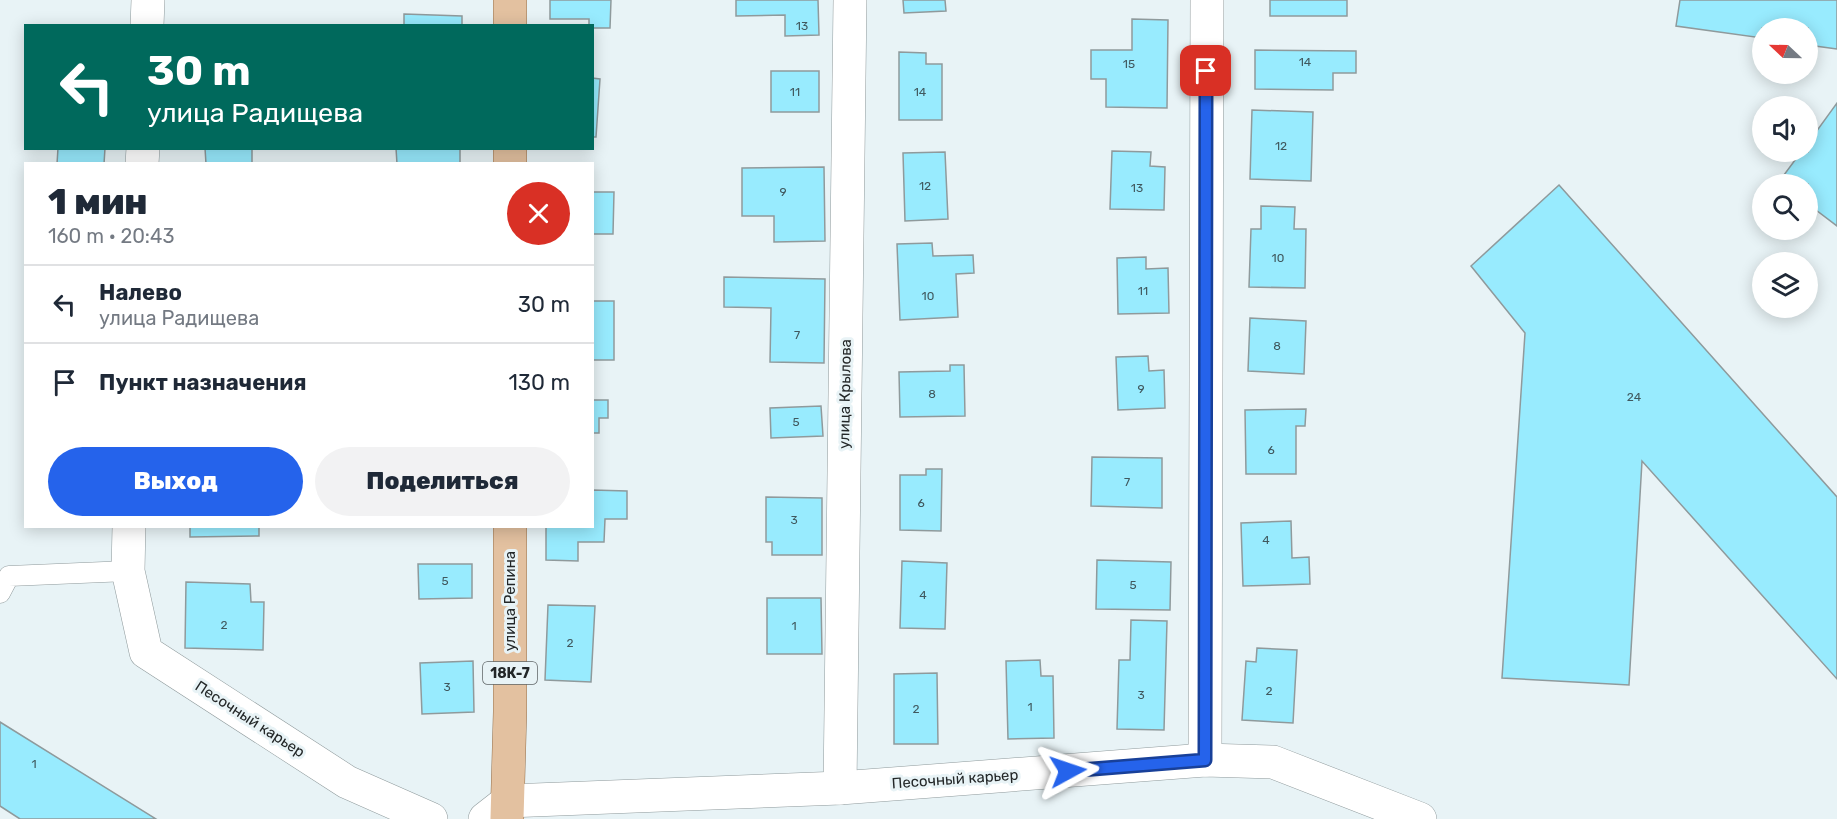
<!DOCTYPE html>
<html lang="ru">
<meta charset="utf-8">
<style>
:root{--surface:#fff;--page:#f2f2f3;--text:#1f2937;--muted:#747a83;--line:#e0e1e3;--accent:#2563eb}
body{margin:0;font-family:Rubik,sans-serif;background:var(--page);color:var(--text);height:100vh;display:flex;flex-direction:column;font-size:22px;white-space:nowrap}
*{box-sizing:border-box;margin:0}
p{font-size:20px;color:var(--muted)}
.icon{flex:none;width:33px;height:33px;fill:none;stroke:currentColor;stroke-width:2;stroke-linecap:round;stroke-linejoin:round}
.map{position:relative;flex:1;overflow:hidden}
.sheet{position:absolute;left:24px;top:162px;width:570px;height:366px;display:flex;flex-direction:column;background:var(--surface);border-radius:0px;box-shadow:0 3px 15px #0003}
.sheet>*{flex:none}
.guide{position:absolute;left:24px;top:24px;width:570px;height:126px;border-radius:0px;box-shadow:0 3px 15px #0003;background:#00695c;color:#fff;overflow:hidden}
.needle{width:39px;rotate:292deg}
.controls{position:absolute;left:1752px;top:18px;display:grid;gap:12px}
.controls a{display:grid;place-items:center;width:66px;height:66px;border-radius:50%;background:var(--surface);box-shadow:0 3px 15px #0003;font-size:30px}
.pin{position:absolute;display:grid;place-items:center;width:51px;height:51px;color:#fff;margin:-26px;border-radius:12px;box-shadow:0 3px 9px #0006}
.me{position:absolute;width:66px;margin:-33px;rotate:85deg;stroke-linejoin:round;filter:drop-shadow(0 0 4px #0008)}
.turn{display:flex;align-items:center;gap:21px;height:126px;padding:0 24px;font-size:27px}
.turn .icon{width:78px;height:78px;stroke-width:2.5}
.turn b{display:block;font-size:42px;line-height:51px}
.round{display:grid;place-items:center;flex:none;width:63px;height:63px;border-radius:32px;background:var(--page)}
.overview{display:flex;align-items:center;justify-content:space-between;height:102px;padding:0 24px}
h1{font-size:36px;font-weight:800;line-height:45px}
.cta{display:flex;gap:12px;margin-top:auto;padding:12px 24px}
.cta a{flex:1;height:69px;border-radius:36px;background:var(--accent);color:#fff;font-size:24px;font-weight:800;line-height:69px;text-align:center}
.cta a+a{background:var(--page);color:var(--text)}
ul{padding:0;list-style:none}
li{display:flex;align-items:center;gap:18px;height:78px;padding:0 24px;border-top:2px solid var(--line)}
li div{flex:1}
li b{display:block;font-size:22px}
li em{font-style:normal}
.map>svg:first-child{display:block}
.building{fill:#98ebfe;stroke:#8f9a9c;stroke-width:1.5}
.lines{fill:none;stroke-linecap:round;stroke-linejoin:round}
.service-casing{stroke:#8f9a9c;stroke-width:21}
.minor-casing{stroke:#8f9a9c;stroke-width:34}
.primary-casing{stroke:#94704c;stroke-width:34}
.service{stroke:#fff;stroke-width:20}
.minor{stroke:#fff;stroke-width:33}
.primary{stroke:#e3c1a0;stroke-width:33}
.route-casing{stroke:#184099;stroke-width:15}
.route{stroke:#2563eb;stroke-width:10}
.labels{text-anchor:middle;stroke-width:6;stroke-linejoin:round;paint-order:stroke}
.number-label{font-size:12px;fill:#40585e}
.shield{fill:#e8f3f6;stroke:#5e6466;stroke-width:1.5}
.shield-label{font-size:14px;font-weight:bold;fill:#232728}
.street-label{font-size:15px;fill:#232728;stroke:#e8f3f6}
</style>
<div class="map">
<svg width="1837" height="819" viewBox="0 0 1837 819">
<rect width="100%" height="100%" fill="#e8f3f6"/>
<g class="building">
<polygon points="550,0 611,0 610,28 592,28 592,26 589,26 589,19 550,19"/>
<polygon points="736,0 818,0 819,35 785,36 785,15 736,16"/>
<polygon points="903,0 945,0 946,11 904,13"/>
<rect x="1270" y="0" width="77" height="16"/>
<polygon points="1680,0 1837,0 1837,49 1808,45 1808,28 1762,28 1762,38 1676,26"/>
<polygon points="404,14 462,16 462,26 404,26"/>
<polygon points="1132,19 1168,20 1167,108 1106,107 1106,79 1091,79 1091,50 1132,50"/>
<polygon points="1255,50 1356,51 1356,73 1333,73 1333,90 1255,89"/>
<polygon points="899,52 926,53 926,64 942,64 942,120 899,120"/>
<rect x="771" y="71" width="48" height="41"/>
<polygon points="592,78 600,79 596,137 592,137"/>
<polygon points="1837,103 1837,226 1808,204 1808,184 1781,184 1778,183 1801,152 1808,152 1808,143"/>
<polygon points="1252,110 1313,112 1311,181 1250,179"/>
<polygon points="58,148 105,148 104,164 57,164"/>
<polygon points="205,148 252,148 252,164 206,164"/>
<polygon points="396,148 460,148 460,164 397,164"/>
<polygon points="1112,151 1151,152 1150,166 1165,167 1164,210 1110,209"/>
<polygon points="945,152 948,219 905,221 903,153"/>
<polygon points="824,167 825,241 774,242 774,216 742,216 742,168"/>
<polygon points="1559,185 1837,497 1837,679 1642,461 1629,685 1502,678 1525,333 1471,266"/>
<polygon points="592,192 614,192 613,234 592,234"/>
<polygon points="1261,206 1295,207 1294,229 1306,229 1305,288 1249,287 1251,229 1261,229"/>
<polygon points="932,243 933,256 973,255 974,273 956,274 958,317 900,320 897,244"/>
<polygon points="1146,257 1146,269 1168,268 1169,313 1118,314 1117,258"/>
<polygon points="724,277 825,279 824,363 770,362 771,308 724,307"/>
<rect x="592" y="301" width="22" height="59"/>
<polygon points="1250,318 1306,321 1304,374 1248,371"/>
<polygon points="1148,356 1149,371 1164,370 1165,408 1118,410 1116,357"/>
<polygon points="950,365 964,365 965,416 900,417 899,372 950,371"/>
<polygon points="592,400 608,400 608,418 599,418 599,433 592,433"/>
<polygon points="821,406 823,436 771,438 770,408"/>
<polygon points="1306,409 1305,426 1296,426 1296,474 1246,474 1245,410"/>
<polygon points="1092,457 1162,458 1162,508 1091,506"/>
<polygon points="926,469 942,469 941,531 900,530 900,475 926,475"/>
<polygon points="592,490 627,491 627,519 605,519 604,542 578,542 578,561 546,560 546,526 592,526"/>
<polygon points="766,497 822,498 822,555 772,555 772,542 766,542"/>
<polygon points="1291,521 1292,558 1309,557 1310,584 1243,586 1241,523"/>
<polygon points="190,526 259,526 259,536 190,537"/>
<polygon points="1097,560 1171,562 1170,610 1096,609"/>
<polygon points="902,561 947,563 945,629 900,628"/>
<polygon points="418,564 472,564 472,598 419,599"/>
<polygon points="186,582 250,584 251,602 264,602 263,650 185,648"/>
<polygon points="767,598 821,598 822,654 767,654"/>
<polygon points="548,605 595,606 591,682 545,680"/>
<polygon points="1131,620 1167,621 1164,730 1117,729 1119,660 1130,660"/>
<polygon points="1257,648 1297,650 1293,723 1242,720 1246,661 1256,662"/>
<polygon points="1040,660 1041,676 1053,676 1054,738 1008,739 1006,661"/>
<polygon points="473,661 474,712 422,714 420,663"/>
<polygon points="937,673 938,744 894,744 894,674"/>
<polygon points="0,722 156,819 20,819 0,806"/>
</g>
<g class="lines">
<defs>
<polyline id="service" points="0,593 9,576 128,571"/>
<g id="minor">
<polyline points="147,26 148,0"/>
<polyline points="142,164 143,148"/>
<polyline points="129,526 128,571 146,652 347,782 431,819"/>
<polyline points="1205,760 1207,0"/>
<polyline points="840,788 850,0"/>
<polyline points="485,819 508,801 840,788 1205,760 1273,762 1420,819"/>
</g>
<g id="primary">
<polyline points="510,0 510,26"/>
<polyline points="510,148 510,164"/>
<polyline points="507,819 510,712 510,526"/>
</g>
</defs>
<use href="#service" class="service-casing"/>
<use href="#minor" class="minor-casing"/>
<use href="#primary" class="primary-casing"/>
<use href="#service" class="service"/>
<use href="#minor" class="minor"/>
<use href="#primary" class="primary"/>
</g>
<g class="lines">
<defs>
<polyline id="route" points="1068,771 1205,760 1206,71"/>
</defs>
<use href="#route" class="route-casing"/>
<use href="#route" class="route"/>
</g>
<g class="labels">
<g class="number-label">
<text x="802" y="30">13</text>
<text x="1305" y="66">14</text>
<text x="1129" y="68">15</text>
<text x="795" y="96">11</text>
<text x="920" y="96">14</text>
<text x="1281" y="150">12</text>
<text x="925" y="190">12</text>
<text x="1137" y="192">13</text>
<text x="783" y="196">9</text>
<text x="1278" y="262">10</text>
<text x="1143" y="295">11</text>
<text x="928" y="300">10</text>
<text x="797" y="339">7</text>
<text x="1277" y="350">8</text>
<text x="1141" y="393">9</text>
<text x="932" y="398">8</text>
<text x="1634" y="401">24</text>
<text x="796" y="426">5</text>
<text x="1271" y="454">6</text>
<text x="1127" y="486">7</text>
<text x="921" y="507">6</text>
<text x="794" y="524">3</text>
<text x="1266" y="544">4</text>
<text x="445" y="585">5</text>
<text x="1133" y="589">5</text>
<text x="923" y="599">4</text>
<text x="224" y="629">2</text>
<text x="794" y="630">1</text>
<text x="570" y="647">2</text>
<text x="447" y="691">3</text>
<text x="1269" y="695">2</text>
<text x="1141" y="699">3</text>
<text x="1030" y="711">1</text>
<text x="916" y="713">2</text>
<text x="34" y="768">1</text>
</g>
<rect class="shield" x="483" y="662" width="54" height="22" rx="4.5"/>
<g class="shield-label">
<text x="510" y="678">18К-7</text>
</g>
<g class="street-label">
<text transform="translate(845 394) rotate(-89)" y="5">улица Крылова</text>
<text transform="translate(510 601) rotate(-90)" y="5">улица Репина</text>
<text transform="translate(250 719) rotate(33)" y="5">Песочный карьер</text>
<text transform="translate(955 779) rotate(-4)" y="5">Песочный карьер</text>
</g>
</g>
</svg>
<div class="controls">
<a><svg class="needle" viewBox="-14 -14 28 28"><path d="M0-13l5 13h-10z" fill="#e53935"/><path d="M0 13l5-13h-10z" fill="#747a83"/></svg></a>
<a><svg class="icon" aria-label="sound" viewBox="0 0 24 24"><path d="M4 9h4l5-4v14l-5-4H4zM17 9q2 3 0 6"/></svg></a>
<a><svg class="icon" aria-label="search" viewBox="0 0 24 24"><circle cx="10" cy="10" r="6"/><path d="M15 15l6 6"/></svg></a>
<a><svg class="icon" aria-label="layers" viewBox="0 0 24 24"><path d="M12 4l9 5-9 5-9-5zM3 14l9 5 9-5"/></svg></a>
</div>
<div class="pin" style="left:1206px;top:71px;background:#d93025"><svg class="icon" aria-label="arrive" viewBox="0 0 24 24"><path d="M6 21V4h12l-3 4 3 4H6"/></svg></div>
<svg class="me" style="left:1068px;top:771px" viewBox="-20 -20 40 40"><path d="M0-17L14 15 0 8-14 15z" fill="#2563eb" stroke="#fff" stroke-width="4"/></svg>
<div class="guide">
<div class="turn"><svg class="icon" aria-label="left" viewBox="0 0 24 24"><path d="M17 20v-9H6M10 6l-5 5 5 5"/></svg><div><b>30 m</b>улица Радищева</div></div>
</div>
<section class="sheet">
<div class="overview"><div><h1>1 мин</h1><p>160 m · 20:43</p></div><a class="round" style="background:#d93025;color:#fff"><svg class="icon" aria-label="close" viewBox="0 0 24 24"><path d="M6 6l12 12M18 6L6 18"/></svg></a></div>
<ul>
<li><svg class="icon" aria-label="left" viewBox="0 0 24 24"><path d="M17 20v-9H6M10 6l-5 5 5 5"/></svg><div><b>Налево</b><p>улица Радищева</p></div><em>30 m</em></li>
<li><svg class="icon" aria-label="arrive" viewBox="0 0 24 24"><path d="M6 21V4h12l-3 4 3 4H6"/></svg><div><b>Пункт назначения</b></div><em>130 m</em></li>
</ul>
<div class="cta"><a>Выход</a><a>Поделиться</a></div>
</section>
</div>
